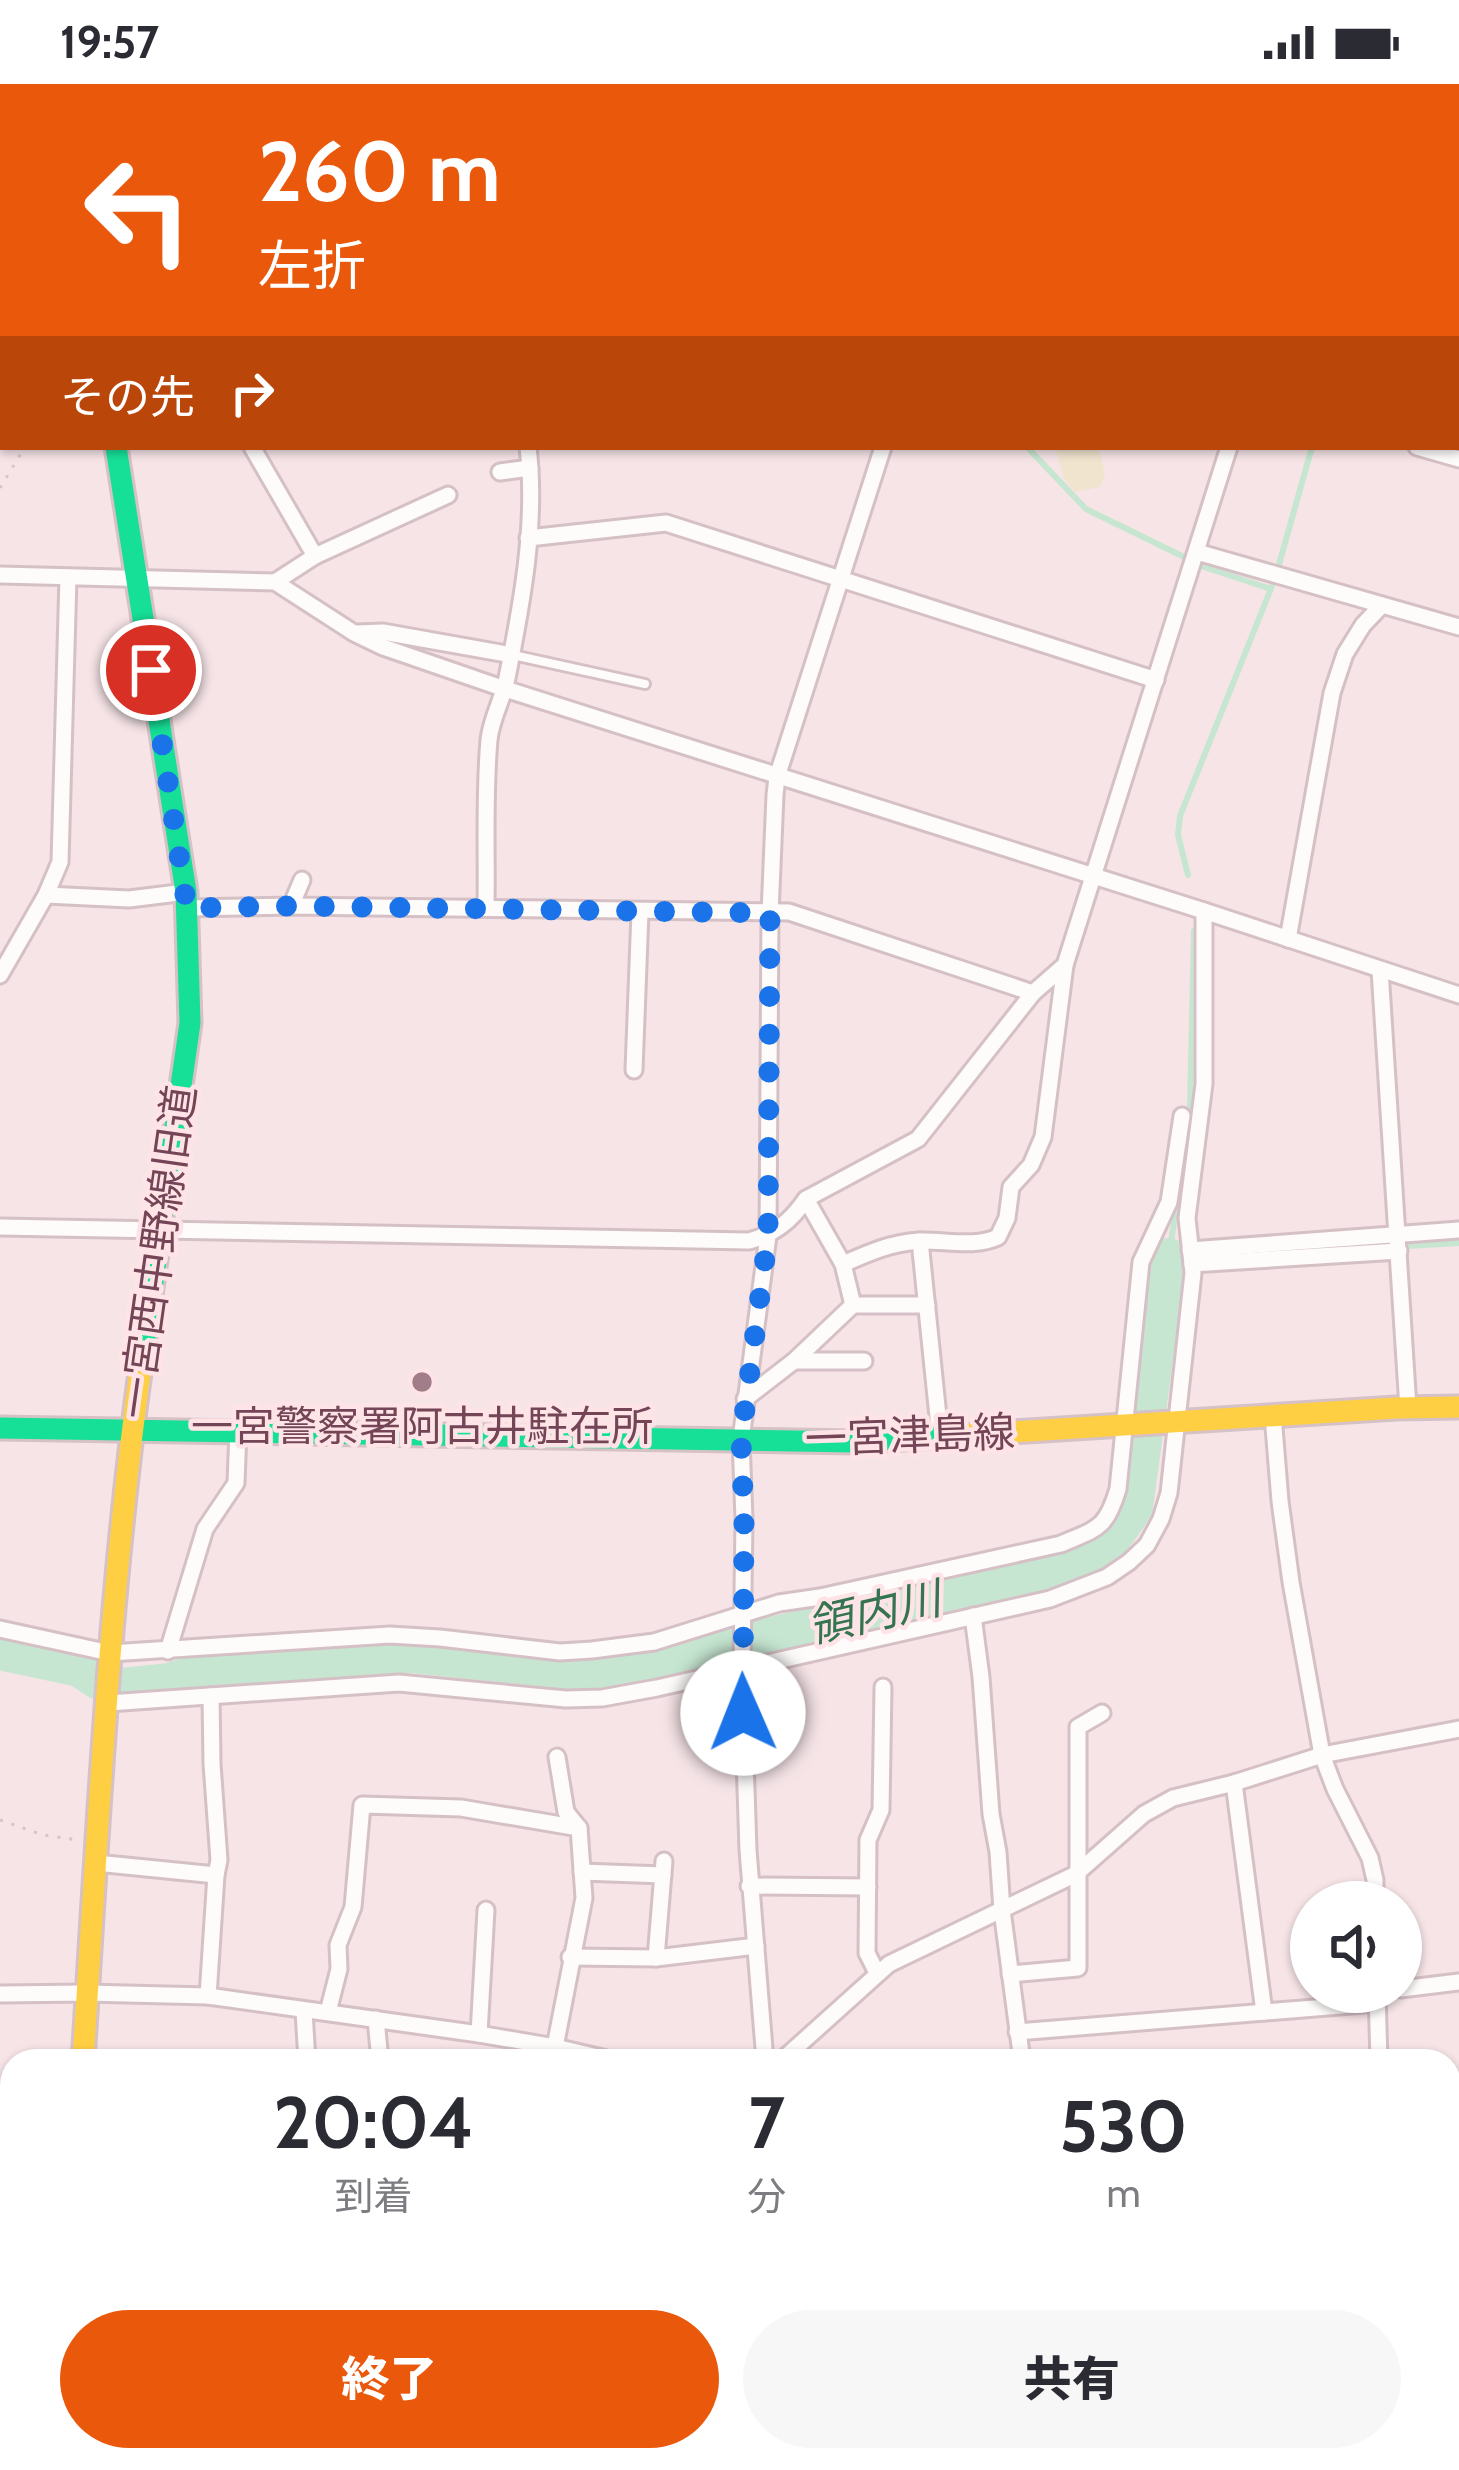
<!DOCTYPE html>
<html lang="ja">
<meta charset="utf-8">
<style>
:root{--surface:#fff;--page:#f7f7f7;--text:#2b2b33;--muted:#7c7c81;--accent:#ea580c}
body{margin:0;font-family:Cabin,"Noto Sans JP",sans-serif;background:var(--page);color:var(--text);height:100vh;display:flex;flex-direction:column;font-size:45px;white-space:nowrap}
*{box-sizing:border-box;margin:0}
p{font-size:39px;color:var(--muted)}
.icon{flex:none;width:66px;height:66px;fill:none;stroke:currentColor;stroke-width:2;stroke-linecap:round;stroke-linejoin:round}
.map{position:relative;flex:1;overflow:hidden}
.panel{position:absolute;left:0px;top:1965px;width:1461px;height:423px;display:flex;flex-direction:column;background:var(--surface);border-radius:36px 36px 0 0;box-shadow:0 3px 9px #0004}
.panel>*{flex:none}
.hud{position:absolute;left:0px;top:0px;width:1461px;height:366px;box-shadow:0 3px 9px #0004;background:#ea580c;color:#fff;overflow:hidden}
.controls{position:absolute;left:1290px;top:1797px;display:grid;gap:24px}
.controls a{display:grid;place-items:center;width:132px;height:132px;border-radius:50%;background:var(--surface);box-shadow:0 3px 9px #0004;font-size:60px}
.pin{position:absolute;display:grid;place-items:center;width:102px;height:102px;color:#fff;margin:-51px;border:6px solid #fff;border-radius:50%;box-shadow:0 3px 12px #0007}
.me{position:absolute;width:132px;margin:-66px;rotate:359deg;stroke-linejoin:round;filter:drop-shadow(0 0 9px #0008)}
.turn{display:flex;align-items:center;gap:42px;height:252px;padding:0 60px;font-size:54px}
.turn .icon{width:156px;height:156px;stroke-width:2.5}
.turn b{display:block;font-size:84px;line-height:102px}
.then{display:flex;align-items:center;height:114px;padding:0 60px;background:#0003;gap:24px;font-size:45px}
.eta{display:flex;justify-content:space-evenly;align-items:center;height:204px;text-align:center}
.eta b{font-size:72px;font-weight:800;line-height:84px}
.action{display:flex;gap:24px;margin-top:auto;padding:24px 60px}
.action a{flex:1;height:138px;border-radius:72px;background:var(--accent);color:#fff;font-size:48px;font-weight:800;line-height:138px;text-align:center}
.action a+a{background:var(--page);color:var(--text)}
.status{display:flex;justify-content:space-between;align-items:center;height:84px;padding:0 60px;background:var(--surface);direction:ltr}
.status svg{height:33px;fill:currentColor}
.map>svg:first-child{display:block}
.green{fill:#f0e4cf}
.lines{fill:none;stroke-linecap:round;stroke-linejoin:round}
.stream{stroke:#c6e6d1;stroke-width:6}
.river{stroke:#c6e6d1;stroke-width:36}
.lane-casing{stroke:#d5c0c6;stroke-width:14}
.street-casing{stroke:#d5c0c6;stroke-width:21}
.fast-casing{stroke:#d6c1c6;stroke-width:27}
.slow-casing{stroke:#d6c1c6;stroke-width:27}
.path{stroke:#d5c4ca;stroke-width:3;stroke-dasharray:3 9;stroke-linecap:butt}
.lane{stroke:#fefbfb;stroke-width:8}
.street{stroke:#fefbfb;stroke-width:15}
.fast{stroke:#16e098;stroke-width:21}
.slow{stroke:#ffcf43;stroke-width:21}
.route{stroke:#1a73e8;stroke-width:21;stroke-dasharray:0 37.8}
.poi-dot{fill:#a17d89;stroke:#ffe4e7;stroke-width:4.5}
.labels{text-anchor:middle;stroke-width:9;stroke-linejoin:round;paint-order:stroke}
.street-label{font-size:42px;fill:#734556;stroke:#ffe4e7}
.poi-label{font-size:42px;fill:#734556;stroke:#ffe4e7}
.water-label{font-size:45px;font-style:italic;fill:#357450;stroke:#ffe4e7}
</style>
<div class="status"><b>19:57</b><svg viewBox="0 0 49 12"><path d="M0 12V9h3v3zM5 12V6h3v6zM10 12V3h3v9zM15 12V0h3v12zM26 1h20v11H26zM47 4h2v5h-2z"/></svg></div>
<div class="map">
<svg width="1459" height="2386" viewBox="0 0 1459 2386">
<rect width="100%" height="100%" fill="#f6e4e7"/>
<polygon class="green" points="1055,363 1099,363 1105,390 1100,403 1075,408 1064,395"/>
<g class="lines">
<g class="stream">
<polyline points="1458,95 1459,91"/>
<polyline points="1027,363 1086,425 1184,473"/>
<polyline points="1198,481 1271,505"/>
<polyline points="1278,484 1312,363"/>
<polyline points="1188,791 1178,751 1180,732 1272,502"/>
<polyline points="1407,1162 1459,1159"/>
<polyline points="1308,1165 1388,1159"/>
<polyline points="1186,1172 1169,1172 1190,1026 1194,847"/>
<polyline points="0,2322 12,2322"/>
</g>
<g class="river">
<polyline points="0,1568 79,1585 97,1597"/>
<path d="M123 1602 170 1597 201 1586 412 1571 597 1590 1061 1486C1101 1470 1113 1460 1135 1423L1169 1172"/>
</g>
<defs>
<polyline id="lane" points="513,571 645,600"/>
<g id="street">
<polyline points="288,0 290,3"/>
<polyline points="591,0 591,3"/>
<polyline points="861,0 862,3"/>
<polyline points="1241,0 1241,3"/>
<polyline points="214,3 215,0"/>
<polyline points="1458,81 1459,81"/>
<polyline points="252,363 315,472"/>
<polyline points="1417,363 1459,375"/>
<polyline points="500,388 530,384"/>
<polyline points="528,454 666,439 1156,596"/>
<polyline points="1197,468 1459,543"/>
<polyline points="0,491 275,498 354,549 383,563 505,605 1204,827 1459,911"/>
<polyline points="275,498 315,472 448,411"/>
<polyline points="357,549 383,548 512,571"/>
<polyline points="46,811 129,815 186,808"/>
<polyline points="291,822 302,796"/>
<polyline points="187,824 291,822 789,828 1033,909 1065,881 1229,363"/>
<path d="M486 824C487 768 484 711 489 656 491 635 503 615 507 594 522 519 537 439 528 363"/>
<polyline points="1288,855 1332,609 1345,570 1363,541 1382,521"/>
<polyline points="1380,886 1408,1324"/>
<polyline points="0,891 46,811 60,778 68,493"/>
<polyline points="634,986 640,828"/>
<polyline points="806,1115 843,1180 853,1221"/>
<path d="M0 1143 749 1157C775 1150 791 1137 806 1115L918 1055 1033 909"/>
<polyline points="920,1157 940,1352"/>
<polyline points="1190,1166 1459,1146"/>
<path d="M843 1180C868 1169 890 1159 919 1157 945 1156 974 1164 998 1153L1007 1134 1011 1103 1031 1081 1043 1053 1065 881"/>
<polyline points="1192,1180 1399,1167"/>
<polyline points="794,1277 864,1277"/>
<polyline points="745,1315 794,1277 853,1221 927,1221"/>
<polyline points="1273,1331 1280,1417 1291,1498 1322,1671 1335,1705 1370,1774 1375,1796 1375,1818"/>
<polyline points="973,1532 981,1593 991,1730 998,1768 1002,1826 1022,1977"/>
<path d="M0 1545 110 1569 390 1551 440 1554 560 1568 592 1566 654 1558 779 1519 820 1513 1061 1460C1098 1444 1106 1445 1118 1405L1141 1178 1169 1118 1182 1032"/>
<polyline points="168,1567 205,1445 236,1399 238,1346"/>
<polyline points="211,1612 212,1680 219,1776 216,1791"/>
<polyline points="108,1619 399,1599 566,1615 602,1614 657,1604 1050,1515 1107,1493 1129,1478 1147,1461 1161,1435 1169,1409 1193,1189 1187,1134 1204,1000 1204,827"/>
<polyline points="557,1673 566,1728 579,1744"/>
<polyline points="1234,1699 1264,1928"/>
<polyline points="96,1779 216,1791 208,1912"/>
<polyline points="582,1788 663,1791"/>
<polyline points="749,1802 868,1803"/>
<polyline points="570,1873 656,1874 756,1862"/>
<polyline points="656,1874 664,1777"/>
<polyline points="877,1889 867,1869 868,1756 881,1726 883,1603"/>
<polyline points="1010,1890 1078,1884 1078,1643 1102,1629"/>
<polyline points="1401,1905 1459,1898"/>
<polyline points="1377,1908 1379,1977"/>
<polyline points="0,1910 86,1909 208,1912 479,1950 555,1963 615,1977"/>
<polyline points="304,1927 307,1977"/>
<polyline points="328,1928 339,1885 338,1861 353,1823 362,1721 461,1724 579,1744 584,1814 555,1963"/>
<polyline points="376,1935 380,1977"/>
<polyline points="1017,1948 1377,1919"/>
<polyline points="479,1950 486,1826"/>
<polyline points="765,1977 748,1766 742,1583 744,1435 741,1355 768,1152 770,829 775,711 777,693 883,363"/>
<polyline points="781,1977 889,1880 1076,1790 1144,1730 1173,1714 1234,1699 1322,1671 1459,1645"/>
<polyline points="1449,2164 1459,2163"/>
<polyline points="0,2334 12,2333"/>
<polyline points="251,2376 252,2386"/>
<polyline points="422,2376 423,2386"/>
<polyline points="747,2376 748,2386"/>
<polyline points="1074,2376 1075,2386"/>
<polyline points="1403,2376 1404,2386"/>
</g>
<g id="fast">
<polyline points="29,0 30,3"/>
<polyline points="116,363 186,808 190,939 141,1281"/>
<polyline points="0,1344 857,1358 964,1351"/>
<polyline points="67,2376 67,2386"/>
</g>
<g id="slow">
<polyline points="964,1351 1396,1324 1459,1323"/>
<path d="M83 1977C98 1745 109 1512 141 1281"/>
</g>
</defs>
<use href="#lane" class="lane-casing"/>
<use href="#street" class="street-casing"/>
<use href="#fast" class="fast-casing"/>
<use href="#slow" class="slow-casing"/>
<g class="path">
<polyline points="237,3 238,0"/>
<polyline points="0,404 25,363"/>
<polyline points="0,1736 43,1751 77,1756"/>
</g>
<use href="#lane" class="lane"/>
<use href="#street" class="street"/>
<use href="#fast" class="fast"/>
<use href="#slow" class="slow"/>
</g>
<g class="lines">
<polyline class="route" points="151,586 187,824 291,822 770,829 768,1152 741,1355 744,1436 743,1629"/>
</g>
<circle class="poi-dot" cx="422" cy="1298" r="12"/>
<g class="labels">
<g class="street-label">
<text transform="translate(157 1168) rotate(-82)" y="15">一宮西中野線旧道</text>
<text transform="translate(910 1351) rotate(-2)" y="15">一宮津島線</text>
</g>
<g class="poi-label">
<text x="422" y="1357">一宮警察署阿古井駐在所</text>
</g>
<g class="water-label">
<text transform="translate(874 1528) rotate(-13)" y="16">領内川</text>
</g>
</g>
</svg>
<div class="controls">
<a><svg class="icon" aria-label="sound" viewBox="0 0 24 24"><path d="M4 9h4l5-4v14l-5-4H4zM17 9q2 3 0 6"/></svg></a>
</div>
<div class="pin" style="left:151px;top:586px;background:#d93025"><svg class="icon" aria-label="arrive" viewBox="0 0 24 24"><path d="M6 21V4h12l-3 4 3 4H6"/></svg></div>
<svg class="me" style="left:743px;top:1629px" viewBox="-20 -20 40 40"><circle r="19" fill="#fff"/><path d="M0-13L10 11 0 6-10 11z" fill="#1a73e8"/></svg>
<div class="hud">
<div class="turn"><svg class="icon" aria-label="left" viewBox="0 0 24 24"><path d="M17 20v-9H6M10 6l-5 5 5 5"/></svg><div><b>260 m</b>左折</div></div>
<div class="then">その先<svg class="icon" aria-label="right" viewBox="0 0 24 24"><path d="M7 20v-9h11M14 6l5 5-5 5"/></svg></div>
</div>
<section class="panel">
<div class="eta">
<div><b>20:04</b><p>到着</p></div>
<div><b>7</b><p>分</p></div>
<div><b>530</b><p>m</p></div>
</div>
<div class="action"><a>終了</a><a>共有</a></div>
</section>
</div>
